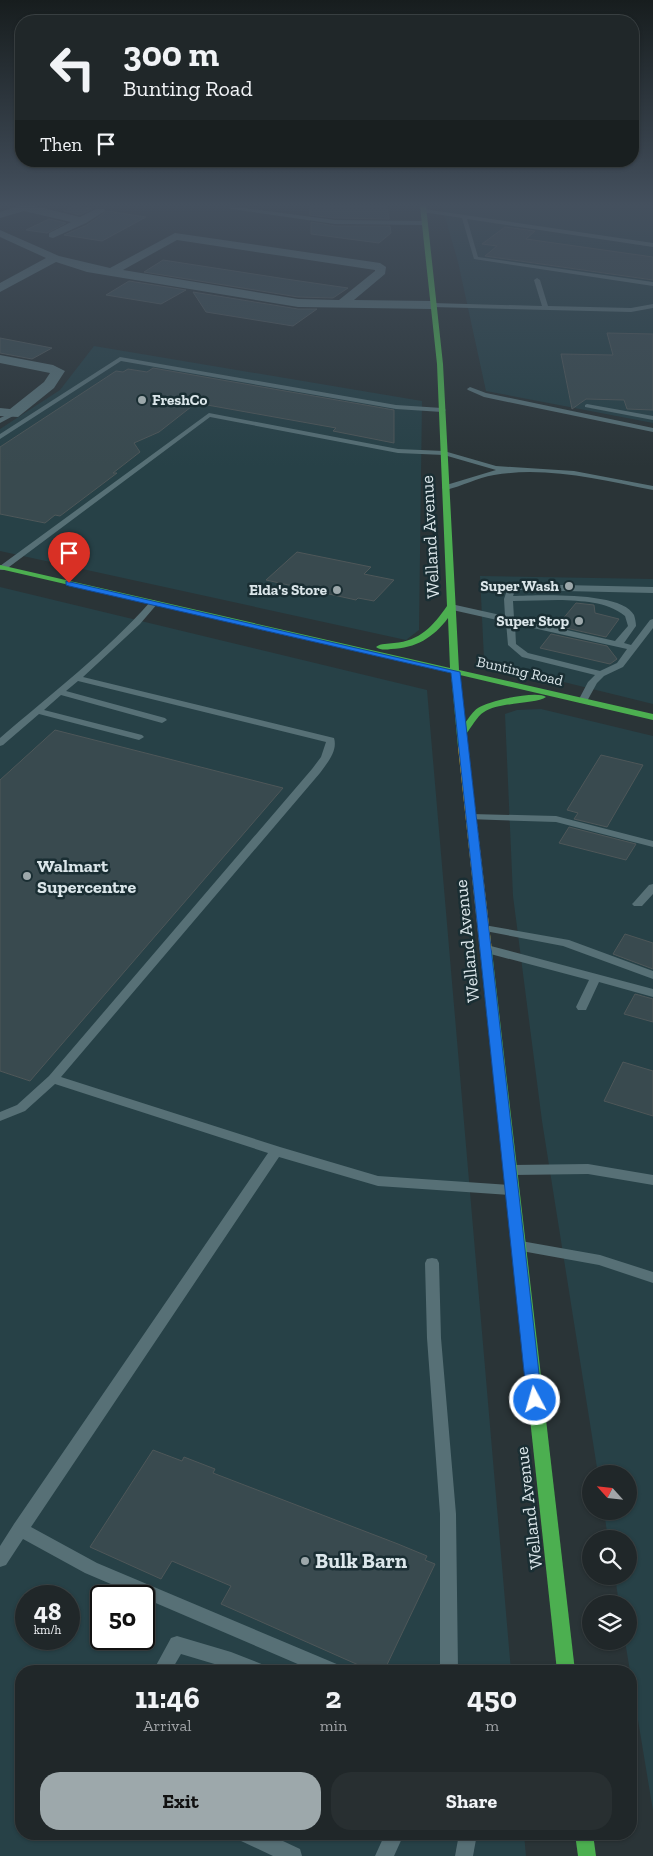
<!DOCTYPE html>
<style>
:root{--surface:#202729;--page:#282f31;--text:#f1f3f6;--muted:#a2a5a8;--line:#3d4446;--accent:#9da8ab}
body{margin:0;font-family:"Zilla Slab",serif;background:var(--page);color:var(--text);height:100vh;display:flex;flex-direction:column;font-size:19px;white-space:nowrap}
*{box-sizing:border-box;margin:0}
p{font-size:16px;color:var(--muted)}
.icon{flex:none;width:28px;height:28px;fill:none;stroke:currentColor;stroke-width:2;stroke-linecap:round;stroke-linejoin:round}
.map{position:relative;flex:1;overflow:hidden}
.panel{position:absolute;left:15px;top:1665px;width:622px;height:175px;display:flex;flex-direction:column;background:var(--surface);border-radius:20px;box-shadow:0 1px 4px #0004,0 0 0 1px var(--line)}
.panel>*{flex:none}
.hud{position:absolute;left:15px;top:15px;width:624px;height:152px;border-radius:20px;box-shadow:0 1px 4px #0004,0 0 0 1px var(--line);background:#202729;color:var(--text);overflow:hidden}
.needle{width:32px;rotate:297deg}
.tools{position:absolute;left:582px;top:1465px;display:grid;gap:10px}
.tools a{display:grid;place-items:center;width:55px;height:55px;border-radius:50%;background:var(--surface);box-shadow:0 1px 4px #0004,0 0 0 1px var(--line);font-size:25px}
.speed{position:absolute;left:15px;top:1585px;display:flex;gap:10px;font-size:25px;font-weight:700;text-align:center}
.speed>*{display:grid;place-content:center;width:65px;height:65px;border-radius:50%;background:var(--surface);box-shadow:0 1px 4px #0004,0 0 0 1px var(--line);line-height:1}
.speed small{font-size:12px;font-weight:400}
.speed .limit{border:2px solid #111;border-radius:8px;background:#fff;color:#111}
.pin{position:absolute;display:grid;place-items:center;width:42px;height:42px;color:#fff;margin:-51px -21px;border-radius:50% 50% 50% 0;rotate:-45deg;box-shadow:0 0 5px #0007}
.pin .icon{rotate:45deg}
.me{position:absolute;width:55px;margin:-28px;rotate:354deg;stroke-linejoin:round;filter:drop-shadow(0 0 4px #0008)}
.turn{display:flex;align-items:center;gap:18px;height:105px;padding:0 25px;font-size:22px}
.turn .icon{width:65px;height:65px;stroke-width:2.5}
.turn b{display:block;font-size:35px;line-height:42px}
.then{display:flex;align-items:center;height:48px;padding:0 25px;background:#0003;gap:10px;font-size:19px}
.eta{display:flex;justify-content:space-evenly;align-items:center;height:85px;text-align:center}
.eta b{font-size:30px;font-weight:700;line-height:35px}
.button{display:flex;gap:10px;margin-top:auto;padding:10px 25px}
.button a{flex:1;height:58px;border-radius:20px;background:var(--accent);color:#111;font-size:20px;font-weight:700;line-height:58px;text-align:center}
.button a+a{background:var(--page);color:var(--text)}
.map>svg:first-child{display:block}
.built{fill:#274147;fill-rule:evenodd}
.building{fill:#394a4f;stroke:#4e5759}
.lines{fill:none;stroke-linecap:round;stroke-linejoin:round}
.lane{fill:#577076;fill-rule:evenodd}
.street{fill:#577076;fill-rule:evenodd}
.fast{fill:#4caf50;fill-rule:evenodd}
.slow{fill:#ffc107;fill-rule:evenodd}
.route{fill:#1a73e8;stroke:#114b97}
.poi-dot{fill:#9da8ab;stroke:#1a2e33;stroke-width:2}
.labels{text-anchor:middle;stroke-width:5;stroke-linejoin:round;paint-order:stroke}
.far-poi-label{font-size:15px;font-weight:bold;fill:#dbe6ea;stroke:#1a2e33;text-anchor:end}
.far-street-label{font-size:15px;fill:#dbe6ea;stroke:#1a2e33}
.street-label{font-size:18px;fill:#dbe6ea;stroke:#1a2e33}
.poi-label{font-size:18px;font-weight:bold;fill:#dbe6ea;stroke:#1a2e33;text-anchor:start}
.near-poi-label{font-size:21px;font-weight:bold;fill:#dbe6ea;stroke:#1a2e33;text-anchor:start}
</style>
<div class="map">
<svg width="653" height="1856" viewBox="0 0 653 1856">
<rect width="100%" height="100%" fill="#2a3437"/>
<g class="built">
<polygon points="442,206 653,206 653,423 486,391 458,262"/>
<polygon points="94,346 422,401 419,630 406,640 0,551 0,429 60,390"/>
<polygon points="480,576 653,579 653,704 491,664 484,659"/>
<path d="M0 587 427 690 511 1671H21V1834H524L526 1856H0ZM26 1596H69V1639H26ZM101 1596H144V1639H101Z"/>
<polygon points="541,709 653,736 653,1811 625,1641 629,1641 629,1604 619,1604 615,1576 629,1576 629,1539 608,1539 604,1511 629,1511 629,1474 598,1474 542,1121 513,896 505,714 517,710"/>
</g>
<g class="building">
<polygon points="73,206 92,209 80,215 64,211"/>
<polygon points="310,206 387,206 389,219 335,218 310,215"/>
<polygon points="107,211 146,217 102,241 64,235 87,225"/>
<polygon points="49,219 66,223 47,233 26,230"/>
<polygon points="311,222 335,226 390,226 391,233 379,243 311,234"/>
<polygon points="505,227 535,231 526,239 653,257 653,280 485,256 497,246 482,244"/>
<polygon points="163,260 286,279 348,288 333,298 298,297 144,272"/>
<polygon points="129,281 186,290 161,304 106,295"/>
<polygon points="193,292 298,309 317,309 293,326 206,312"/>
<polygon points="607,333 653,334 653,410 627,409 624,400 586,399 572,409 561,354 613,355"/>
<polygon points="0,338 52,348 32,359 0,353"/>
<polygon points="153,368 394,410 394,443 333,431 336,428 196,403 159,432 134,443 140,452 113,473 117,473 60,516 55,515 45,523 0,514 0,447 116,371 123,372 128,369 147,372"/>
<polygon points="297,552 371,567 364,574 394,580 374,601 358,598 356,600 266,580"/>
<polygon points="576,603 594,605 595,613 619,619 606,637 557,626"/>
<polygon points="551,634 607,646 617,659 610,664 540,648"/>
<polygon points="55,730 283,788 30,1081 0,1071 0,780"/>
<polygon points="601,755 643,765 607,827 574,819 578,813 567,810"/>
<polygon points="569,827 636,844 626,860 559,843"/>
<polygon points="625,934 653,943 653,969 613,954"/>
<polygon points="635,994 653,999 653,1022 624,1014"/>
<polygon points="623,1062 653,1071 653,1116 604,1101"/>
<polygon points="153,1450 182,1461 184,1457 215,1469 213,1473 398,1544 427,1556 425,1560 435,1564 384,1671 372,1671 221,1604 231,1586 172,1561 161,1579 90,1547"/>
</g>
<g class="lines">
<g class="lane">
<polygon points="229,206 335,220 425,221 428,223 425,225 335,224 231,209"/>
<polygon points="424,209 653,243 653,247 467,219 478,257 653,282 653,286 474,259 462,218 422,212"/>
<polygon points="537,278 540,280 548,306 631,308 653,304 653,308 631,312 432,307 429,305 432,303 542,306 534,280"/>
<polygon points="120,357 396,405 442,408 446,410 442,412 396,409 121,361 0,439 0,434"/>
<polygon points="470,387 486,393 653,428 653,432 484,397 468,390 467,389"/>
<polygon points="587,404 653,416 653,420 585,407 585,405"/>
<polygon points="13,412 17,414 15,415 0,423 0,418"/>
<path d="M209 413 398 449 444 451 496 466 574 471 653 486V490C600 480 547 466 494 475 477 478 462 486 446 490L442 488 443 486 496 470 444 455 398 453 210 417 5 570H0V566Z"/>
<path d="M518 584 653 587V593L519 590 515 591 513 596C537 595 622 591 634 615 635 618 636 623 636 626L624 643 631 645 650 620 653 619V628L623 667 604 676 597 683 586 703H580L578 701 588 682 595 675 522 657 508 645 506 622 448 609 447 607 451 604 505 616 504 599 507 590ZM558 600C582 601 606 601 625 616L628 626 615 641 514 618 513 601ZM515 624 627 649 617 663 600 671 528 653 516 644Z"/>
<path d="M154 600 158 603 140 624 83 677 334 738C338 751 327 763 320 773L61 1077 280 1147 378 1176 511 1185 516 1187 518 1190 516 1193 511 1195 378 1186 279 1157 31 1527 97 1563 339 1665 342 1671H314L144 1598V1596H139L85 1573 23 1539 6 1565 0 1567V1546L14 1524 268 1153 55 1084 25 1111 0 1121V1112L17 1105 49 1076 312 769 321 757 326 742 78 681 66 691 165 718 167 720 162 723 61 695 44 710 142 735 144 737 139 740 39 714 3 745 0 746V738C51 694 106 652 151 601Z"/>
<polygon points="471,814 556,816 653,841 653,847 556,822 467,819 466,817"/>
<polygon points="653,884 653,894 642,906 634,906 632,904 634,902 649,885"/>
<polygon points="484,925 569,940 653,971 653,979 563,946 480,930 478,928 480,926"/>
<polygon points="487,945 653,989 653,997 599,982 586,1010 578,1010 576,1007 589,980 483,952 481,949 483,946"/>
<polygon points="588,1164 653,1175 653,1185 588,1174 513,1175 508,1173 506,1170 508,1167 513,1165"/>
<polygon points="521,1241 600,1255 653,1272 653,1283 599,1265 516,1250 514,1246 516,1242"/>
<polygon points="432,1258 437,1259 439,1263 441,1338 456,1514 458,1671 440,1671 440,1514 427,1338 425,1263 427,1259"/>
<polygon points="177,1636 231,1652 264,1665 267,1671 238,1671 181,1654 171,1671 153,1671 171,1638"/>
<polygon points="239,1834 268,1834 300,1849 302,1856 273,1856 241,1841"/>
<polygon points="385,1834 404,1834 394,1856 375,1856"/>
<polygon points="459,1834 477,1834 473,1856 455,1856"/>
</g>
<g class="street">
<polygon points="19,206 35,206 80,217 96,209 104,209 105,211 86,223 53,238 49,237 49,233 71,222 24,211 0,218 0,212"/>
<path d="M0 230 59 256 110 268 175 233 380 263 386 267 385 274 354 300 432 301 438 305 432 309 298 307 87 272 56 262 0 292V283L46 258 0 237ZM177 240 375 270V271L339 300 298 299 123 270Z"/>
<polygon points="0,355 53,365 65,371 54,388 18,417 0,416 0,408 10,409 44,382 50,373 0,363"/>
</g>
<g class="fast">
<path d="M420 206H426L443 364 459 670 653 714V720L460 675 465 723C469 718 473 711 478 708 488 701 537 690 546 697 537 704 499 702 484 712 477 716 471 728 466 734L468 747 463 750 458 747 451 673 0 569V565L450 668 448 618C433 638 416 648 391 649 385 650 380 650 376 647 381 643 388 644 394 643 420 641 433 626 447 606L437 364Z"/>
<polygon points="486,947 492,951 575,1671 557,1671 480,951"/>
<polygon points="575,1834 593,1834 596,1856 578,1856"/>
</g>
<polygon class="slow" points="463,744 468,747 492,951 486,955 480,951 458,747"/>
</g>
<linearGradient id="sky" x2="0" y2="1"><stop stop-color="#171d1e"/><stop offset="0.44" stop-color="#44505e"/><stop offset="1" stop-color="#44505e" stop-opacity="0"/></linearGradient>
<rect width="653" height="466" fill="url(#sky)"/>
<polygon class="route" points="66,581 460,672 542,1400 540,1404 535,1406 529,1404 527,1400 451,673 69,586 66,585"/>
<g class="poi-dot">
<circle cx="142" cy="400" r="5"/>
<circle cx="569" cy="586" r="5"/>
<circle cx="337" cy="590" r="5"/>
<circle cx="579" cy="621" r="5"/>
<circle cx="27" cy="876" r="5"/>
<circle cx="305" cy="1561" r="5"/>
</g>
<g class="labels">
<g class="far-poi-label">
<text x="152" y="405" text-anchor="start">FreshCo</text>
<text x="559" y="591">Super Wash</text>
<text x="327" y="595">Elda's Store</text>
<text x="569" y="626">Super Stop</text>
</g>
<g class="far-street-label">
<text transform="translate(520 671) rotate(13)" y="5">Bunting Road</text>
</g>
<g class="street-label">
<text transform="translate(430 537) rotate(-93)" y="6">Welland Avenue</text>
<text transform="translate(467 941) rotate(-96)" y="6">Welland Avenue</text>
<text transform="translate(529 1508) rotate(-97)" y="6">Welland Avenue</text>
</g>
<g class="poi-label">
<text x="37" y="872">Walmart<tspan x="37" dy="21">Supercentre</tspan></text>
</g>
<g class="near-poi-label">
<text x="315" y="1568">Bulk Barn</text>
</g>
</g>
</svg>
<div class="tools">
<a><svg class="needle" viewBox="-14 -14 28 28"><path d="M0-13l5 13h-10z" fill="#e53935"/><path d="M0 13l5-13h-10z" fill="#a2a5a8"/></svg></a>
<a><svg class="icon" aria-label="search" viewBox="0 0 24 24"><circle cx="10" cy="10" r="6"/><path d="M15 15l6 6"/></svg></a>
<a><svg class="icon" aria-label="layers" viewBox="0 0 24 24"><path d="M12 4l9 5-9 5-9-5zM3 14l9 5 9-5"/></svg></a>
</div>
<div class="speed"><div>48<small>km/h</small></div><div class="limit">50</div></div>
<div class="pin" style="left:69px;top:583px;background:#d93025"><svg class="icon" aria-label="arrive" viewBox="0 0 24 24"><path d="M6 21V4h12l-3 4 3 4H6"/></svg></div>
<svg class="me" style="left:535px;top:1400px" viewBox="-20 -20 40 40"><circle r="17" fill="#1a73e8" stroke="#fff" stroke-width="3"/><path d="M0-11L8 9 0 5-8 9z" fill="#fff"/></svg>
<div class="hud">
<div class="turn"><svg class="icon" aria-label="left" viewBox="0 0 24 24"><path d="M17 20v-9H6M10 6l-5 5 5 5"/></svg><div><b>300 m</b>Bunting Road</div></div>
<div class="then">Then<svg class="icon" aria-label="arrive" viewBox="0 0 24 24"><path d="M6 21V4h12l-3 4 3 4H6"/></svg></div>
</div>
<section class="panel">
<div class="eta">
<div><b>11:46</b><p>Arrival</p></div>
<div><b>2</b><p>min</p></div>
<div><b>450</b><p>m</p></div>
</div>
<div class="button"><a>Exit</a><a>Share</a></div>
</section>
</div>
